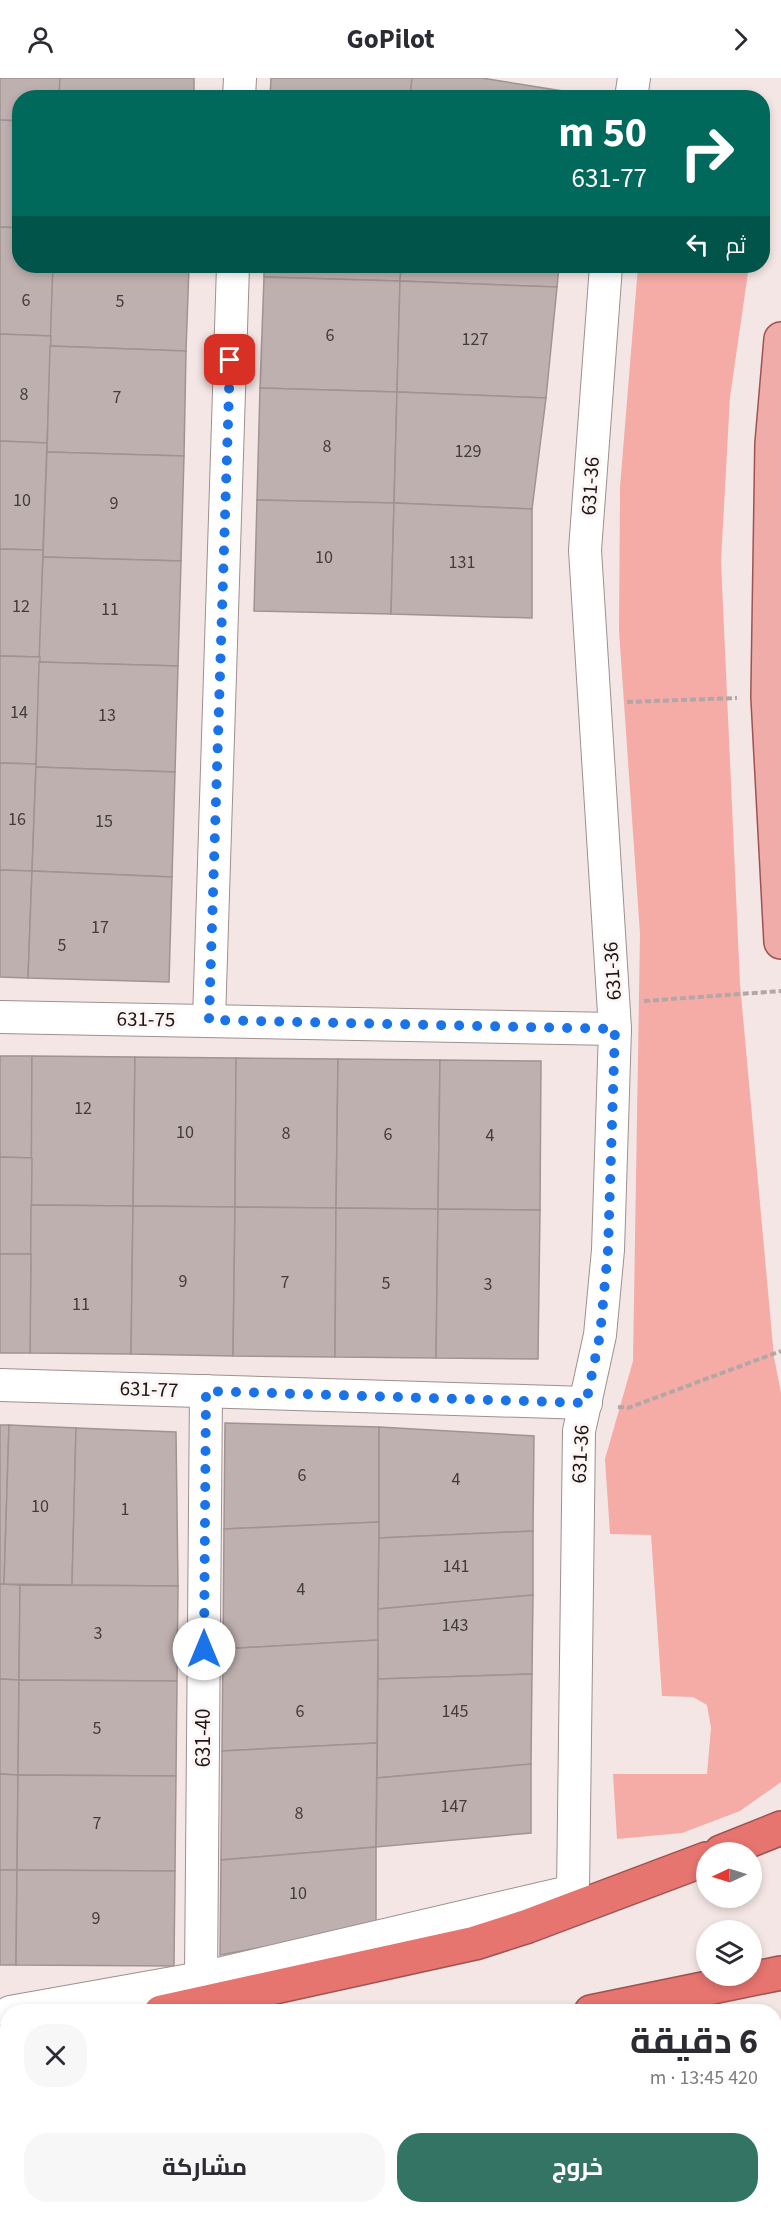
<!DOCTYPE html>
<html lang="ar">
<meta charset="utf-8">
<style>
:root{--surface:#fff;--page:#f7f7f7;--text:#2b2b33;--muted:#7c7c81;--accent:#347464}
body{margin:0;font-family:"Source Sans 3",Cairo,sans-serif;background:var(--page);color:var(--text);direction:rtl;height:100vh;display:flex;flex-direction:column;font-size:22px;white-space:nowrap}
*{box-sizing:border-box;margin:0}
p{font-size:20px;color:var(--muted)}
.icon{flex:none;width:33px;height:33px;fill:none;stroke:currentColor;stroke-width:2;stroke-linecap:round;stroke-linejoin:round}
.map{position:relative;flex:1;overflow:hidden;direction:ltr}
.sheet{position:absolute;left:0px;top:1926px;width:782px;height:210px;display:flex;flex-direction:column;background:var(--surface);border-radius:24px 24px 0 0;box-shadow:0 3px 9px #0003;direction:rtl}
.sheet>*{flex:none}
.banner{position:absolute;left:12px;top:12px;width:758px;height:183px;border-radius:24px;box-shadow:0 3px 9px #0003;direction:rtl;background:#00695c;color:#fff;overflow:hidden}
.needle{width:39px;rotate:266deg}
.controls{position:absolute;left:696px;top:1764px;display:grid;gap:12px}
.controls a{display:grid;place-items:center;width:66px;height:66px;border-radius:50%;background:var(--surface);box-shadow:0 3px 9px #0003;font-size:30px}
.pin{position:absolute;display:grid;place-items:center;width:51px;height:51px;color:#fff;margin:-26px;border-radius:12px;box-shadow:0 3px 9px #0006}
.me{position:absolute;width:66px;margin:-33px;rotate:0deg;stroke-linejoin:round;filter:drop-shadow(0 0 4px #0008)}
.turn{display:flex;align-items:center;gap:21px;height:126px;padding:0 24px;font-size:27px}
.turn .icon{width:78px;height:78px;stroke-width:2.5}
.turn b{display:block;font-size:42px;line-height:51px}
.then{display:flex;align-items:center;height:57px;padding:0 24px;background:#0003;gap:12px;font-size:22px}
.round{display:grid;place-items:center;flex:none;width:63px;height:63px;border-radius:24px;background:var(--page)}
.overview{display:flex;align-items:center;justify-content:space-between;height:102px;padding:0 24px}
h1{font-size:36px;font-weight:700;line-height:45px}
.button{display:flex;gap:12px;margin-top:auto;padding:12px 24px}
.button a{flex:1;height:69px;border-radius:24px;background:var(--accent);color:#fff;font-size:24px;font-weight:700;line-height:69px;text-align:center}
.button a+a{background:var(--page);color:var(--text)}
header{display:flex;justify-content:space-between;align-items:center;height:78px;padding:0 24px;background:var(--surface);font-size:27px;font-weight:700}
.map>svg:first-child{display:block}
.green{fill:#f5aca7}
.building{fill:#beb0af;stroke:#a09392;stroke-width:1.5}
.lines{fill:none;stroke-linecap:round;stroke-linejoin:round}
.street-casing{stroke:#9e908f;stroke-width:34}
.primary-casing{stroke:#9f5350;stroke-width:36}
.highway-casing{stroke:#9f5350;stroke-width:36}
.path{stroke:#b2a7a6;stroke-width:4;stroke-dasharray:6 3;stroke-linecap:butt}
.street{stroke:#fff;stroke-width:32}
.primary{stroke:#f0aca9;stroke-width:33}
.highway{stroke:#e6746f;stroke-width:33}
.route{stroke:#1a73e8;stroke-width:10;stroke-dasharray:0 18}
.labels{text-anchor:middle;stroke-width:6;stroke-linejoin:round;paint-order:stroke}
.number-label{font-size:18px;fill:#443c3c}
.street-label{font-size:21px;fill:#1b1616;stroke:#fdf4f4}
</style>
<header><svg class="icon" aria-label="forward" viewBox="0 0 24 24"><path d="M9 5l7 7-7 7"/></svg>GoPilot<svg class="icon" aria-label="person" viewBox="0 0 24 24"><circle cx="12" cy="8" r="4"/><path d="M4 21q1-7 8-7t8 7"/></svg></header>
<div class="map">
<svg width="781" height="2136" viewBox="0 0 781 2136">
<rect width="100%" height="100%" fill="#f4e6e4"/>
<polygon class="green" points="638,188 749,188 730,319 721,483 740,906 774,1279 781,1315 781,1704 740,1733 682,1755 617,1761 613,1696 707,1696 711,1650 707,1627 693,1619 662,1618 651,1457 610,1456 605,1381 633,1283 640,856 619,553 620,409"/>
<g class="building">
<polygon points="0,0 60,0 59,20 20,20 20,43 0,42"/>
<polygon points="60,0 194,0 194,20 59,20"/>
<polygon points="271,0 412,0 410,20 270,20"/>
<polygon points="412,0 482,0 575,15 575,20 410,20"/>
<polygon points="0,42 20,43 20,150 0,149"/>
<polygon points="0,149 20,150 20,188 53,188 51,258 0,256"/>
<polygon points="53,188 189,188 186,273 50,268"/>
<polygon points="264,188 401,188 400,203 264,199"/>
<polygon points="401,188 559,188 557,209 400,203"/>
<polygon points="264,199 400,203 397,314 260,310"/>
<polygon points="400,203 557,209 546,320 397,314"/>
<polygon points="0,256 51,258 47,365 0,363"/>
<polygon points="50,268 186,273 184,378 47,374"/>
<polygon points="260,310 397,314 394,425 257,422"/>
<polygon points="397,314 546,320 532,431 394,425"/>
<polygon points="0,363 47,365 43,472 0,471"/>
<polygon points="47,374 184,378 181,483 43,479"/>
<polygon points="257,422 394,425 391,536 254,533"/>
<polygon points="394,425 532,431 532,540 391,536"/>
<polygon points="0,471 43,472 40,579 0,578"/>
<polygon points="43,479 181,483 178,588 39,584"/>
<polygon points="0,578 40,579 36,686 0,685"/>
<polygon points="39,584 178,588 175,694 36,689"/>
<polygon points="0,685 36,686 32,793 0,792"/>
<polygon points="36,689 175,694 172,799 32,793"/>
<polygon points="0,792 32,793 28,900 0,899"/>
<polygon points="32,793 172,799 169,904 28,900"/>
<polygon points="0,978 32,978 32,1080 0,1079"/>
<polygon points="32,978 135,979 133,1128 31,1127"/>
<polygon points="135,979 236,980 235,1129 133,1128"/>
<polygon points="236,980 338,981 336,1130 235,1129"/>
<polygon points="338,981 440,982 438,1131 336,1130"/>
<polygon points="440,982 541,983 540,1132 438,1131"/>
<polygon points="0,1079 32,1080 31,1176 0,1176"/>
<polygon points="31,1127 133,1128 131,1276 30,1275"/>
<polygon points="133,1128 235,1129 233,1278 131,1276"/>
<polygon points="235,1129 336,1130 335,1279 233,1278"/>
<polygon points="336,1130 438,1131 436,1280 335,1279"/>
<polygon points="438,1131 540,1132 538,1281 436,1280"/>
<polygon points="0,1176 31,1176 30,1275 0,1275"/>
<polygon points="225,1345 379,1349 379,1444 224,1451"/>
<polygon points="0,1347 9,1347 4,1506 0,1506"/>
<polygon points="9,1347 76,1350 72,1507 4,1506"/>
<polygon points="379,1349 534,1358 533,1453 379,1460"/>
<polygon points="76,1350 176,1354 178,1508 72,1507"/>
<polygon points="379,1444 378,1562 223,1571 224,1451"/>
<polygon points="533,1453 533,1517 378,1531 379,1460"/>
<polygon points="0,1506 20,1507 19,1602 0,1601"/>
<polygon points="20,1507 178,1508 177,1603 19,1602"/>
<polygon points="533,1517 532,1596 378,1601 378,1531"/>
<polygon points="378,1562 377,1665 222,1673 223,1571"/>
<polygon points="532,1596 531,1686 377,1700 378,1601"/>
<polygon points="0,1601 19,1602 18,1697 0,1696"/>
<polygon points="19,1602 177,1603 176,1698 18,1697"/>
<polygon points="377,1665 376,1769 221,1782 222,1673"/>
<polygon points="531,1686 531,1755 376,1769 377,1700"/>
<polygon points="0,1696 18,1697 17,1792 0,1792"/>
<polygon points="18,1697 176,1698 175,1793 17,1792"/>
<polygon points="376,1769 376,1848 220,1877 221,1782"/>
<polygon points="0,1792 17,1792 16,1887 0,1887"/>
<polygon points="17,1792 175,1793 174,1888 16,1887"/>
</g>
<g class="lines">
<defs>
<g id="street">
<polyline points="239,20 240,0"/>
<polyline points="631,20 634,0"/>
<polyline points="0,939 615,951"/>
<polyline points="209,942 233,188"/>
<polyline points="0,1307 586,1325"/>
<polyline points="201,1900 206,1313"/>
<polyline points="10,1934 201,1900 573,1813 579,1353 600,1257 608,1172 615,951 585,472 606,188"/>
</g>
<polyline id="primary" points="781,261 772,366 768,619 781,864"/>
<g id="highway">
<polyline points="721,1774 781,1750"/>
<polyline points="161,1934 475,1865 528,1848 706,1781"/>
<polyline points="591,1934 781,1895"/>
<polyline points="0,1969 8,1968"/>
<polyline points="774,2009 781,2008"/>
<polyline points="0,2053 8,2052"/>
<polyline points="132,2136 169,2128"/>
</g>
</defs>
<use href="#street" class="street-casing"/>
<use href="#primary" class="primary-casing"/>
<use href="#highway" class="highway-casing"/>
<g class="path">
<polyline points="627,624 737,620"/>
<polyline points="644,923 781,913"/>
<polyline points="618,1329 628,1330 781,1273"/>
</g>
<use href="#street" class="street"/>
<use href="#primary" class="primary"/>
<use href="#highway" class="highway"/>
</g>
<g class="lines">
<polyline class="route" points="204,1571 206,1313 586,1325 600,1257 608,1172 615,951 209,942 230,282"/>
</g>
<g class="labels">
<g class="number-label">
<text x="26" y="228">6</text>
<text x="120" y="229">5</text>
<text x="330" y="263">6</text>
<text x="475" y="267">127</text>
<text x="24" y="322">8</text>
<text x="117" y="325">7</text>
<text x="327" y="374">8</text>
<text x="468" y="379">129</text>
<text x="22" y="428">10</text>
<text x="114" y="431">9</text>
<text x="324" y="485">10</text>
<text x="462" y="490">131</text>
<text x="21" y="534">12</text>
<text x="110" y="537">11</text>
<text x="19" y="640">14</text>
<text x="107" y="643">13</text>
<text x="17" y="747">16</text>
<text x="104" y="749">15</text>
<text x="100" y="855">17</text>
<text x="62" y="873">5</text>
<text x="83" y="1036">12</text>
<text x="185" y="1060">10</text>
<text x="286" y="1061">8</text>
<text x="388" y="1062">6</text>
<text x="490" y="1063">4</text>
<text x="183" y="1209">9</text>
<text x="285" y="1210">7</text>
<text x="386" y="1211">5</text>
<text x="488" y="1212">3</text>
<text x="81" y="1232">11</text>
<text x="302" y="1403">6</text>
<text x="456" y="1407">4</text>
<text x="40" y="1434">10</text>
<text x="125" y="1437">1</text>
<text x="456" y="1494">141</text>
<text x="301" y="1517">4</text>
<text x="455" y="1553">143</text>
<text x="98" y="1561">3</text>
<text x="300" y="1639">6</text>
<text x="455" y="1639">145</text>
<text x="97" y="1656">5</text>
<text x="454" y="1734">147</text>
<text x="299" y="1741">8</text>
<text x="97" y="1751">7</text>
<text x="298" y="1821">10</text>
<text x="96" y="1846">9</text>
</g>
<g class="street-label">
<text transform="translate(590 408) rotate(-86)" y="7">631-36</text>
<text transform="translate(612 893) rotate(-94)" y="7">631-36</text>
<text transform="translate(146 941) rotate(1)" y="7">631-75</text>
<text transform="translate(149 1311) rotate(2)" y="7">631-77</text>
<text transform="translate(580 1376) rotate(-87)" y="7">631-36</text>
<text transform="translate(203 1660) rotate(-90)" y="7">631-40</text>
</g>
</g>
</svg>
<div class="controls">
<a><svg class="needle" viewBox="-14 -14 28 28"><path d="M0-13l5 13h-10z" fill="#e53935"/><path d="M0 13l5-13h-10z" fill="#7c7c81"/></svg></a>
<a><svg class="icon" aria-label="layers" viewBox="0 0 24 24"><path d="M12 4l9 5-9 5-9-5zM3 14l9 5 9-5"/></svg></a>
</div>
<div class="pin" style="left:230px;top:282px;background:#d93025"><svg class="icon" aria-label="arrive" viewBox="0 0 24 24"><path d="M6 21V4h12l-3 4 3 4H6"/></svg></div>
<svg class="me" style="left:204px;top:1571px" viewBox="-20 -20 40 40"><circle r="19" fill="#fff"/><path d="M0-13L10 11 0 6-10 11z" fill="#1a73e8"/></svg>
<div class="banner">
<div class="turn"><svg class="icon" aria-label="right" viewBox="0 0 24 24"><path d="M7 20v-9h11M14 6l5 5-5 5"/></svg><div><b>50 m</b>631-77</div></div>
<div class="then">ثم<svg class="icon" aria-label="left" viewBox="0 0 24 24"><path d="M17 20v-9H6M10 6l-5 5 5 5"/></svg></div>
</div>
<section class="sheet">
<div class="overview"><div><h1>6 دقيقة</h1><p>420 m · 13:45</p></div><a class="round"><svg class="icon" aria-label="close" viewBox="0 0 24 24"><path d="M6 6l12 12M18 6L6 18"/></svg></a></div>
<div class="button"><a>خروج</a><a>مشاركة</a></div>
</section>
</div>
